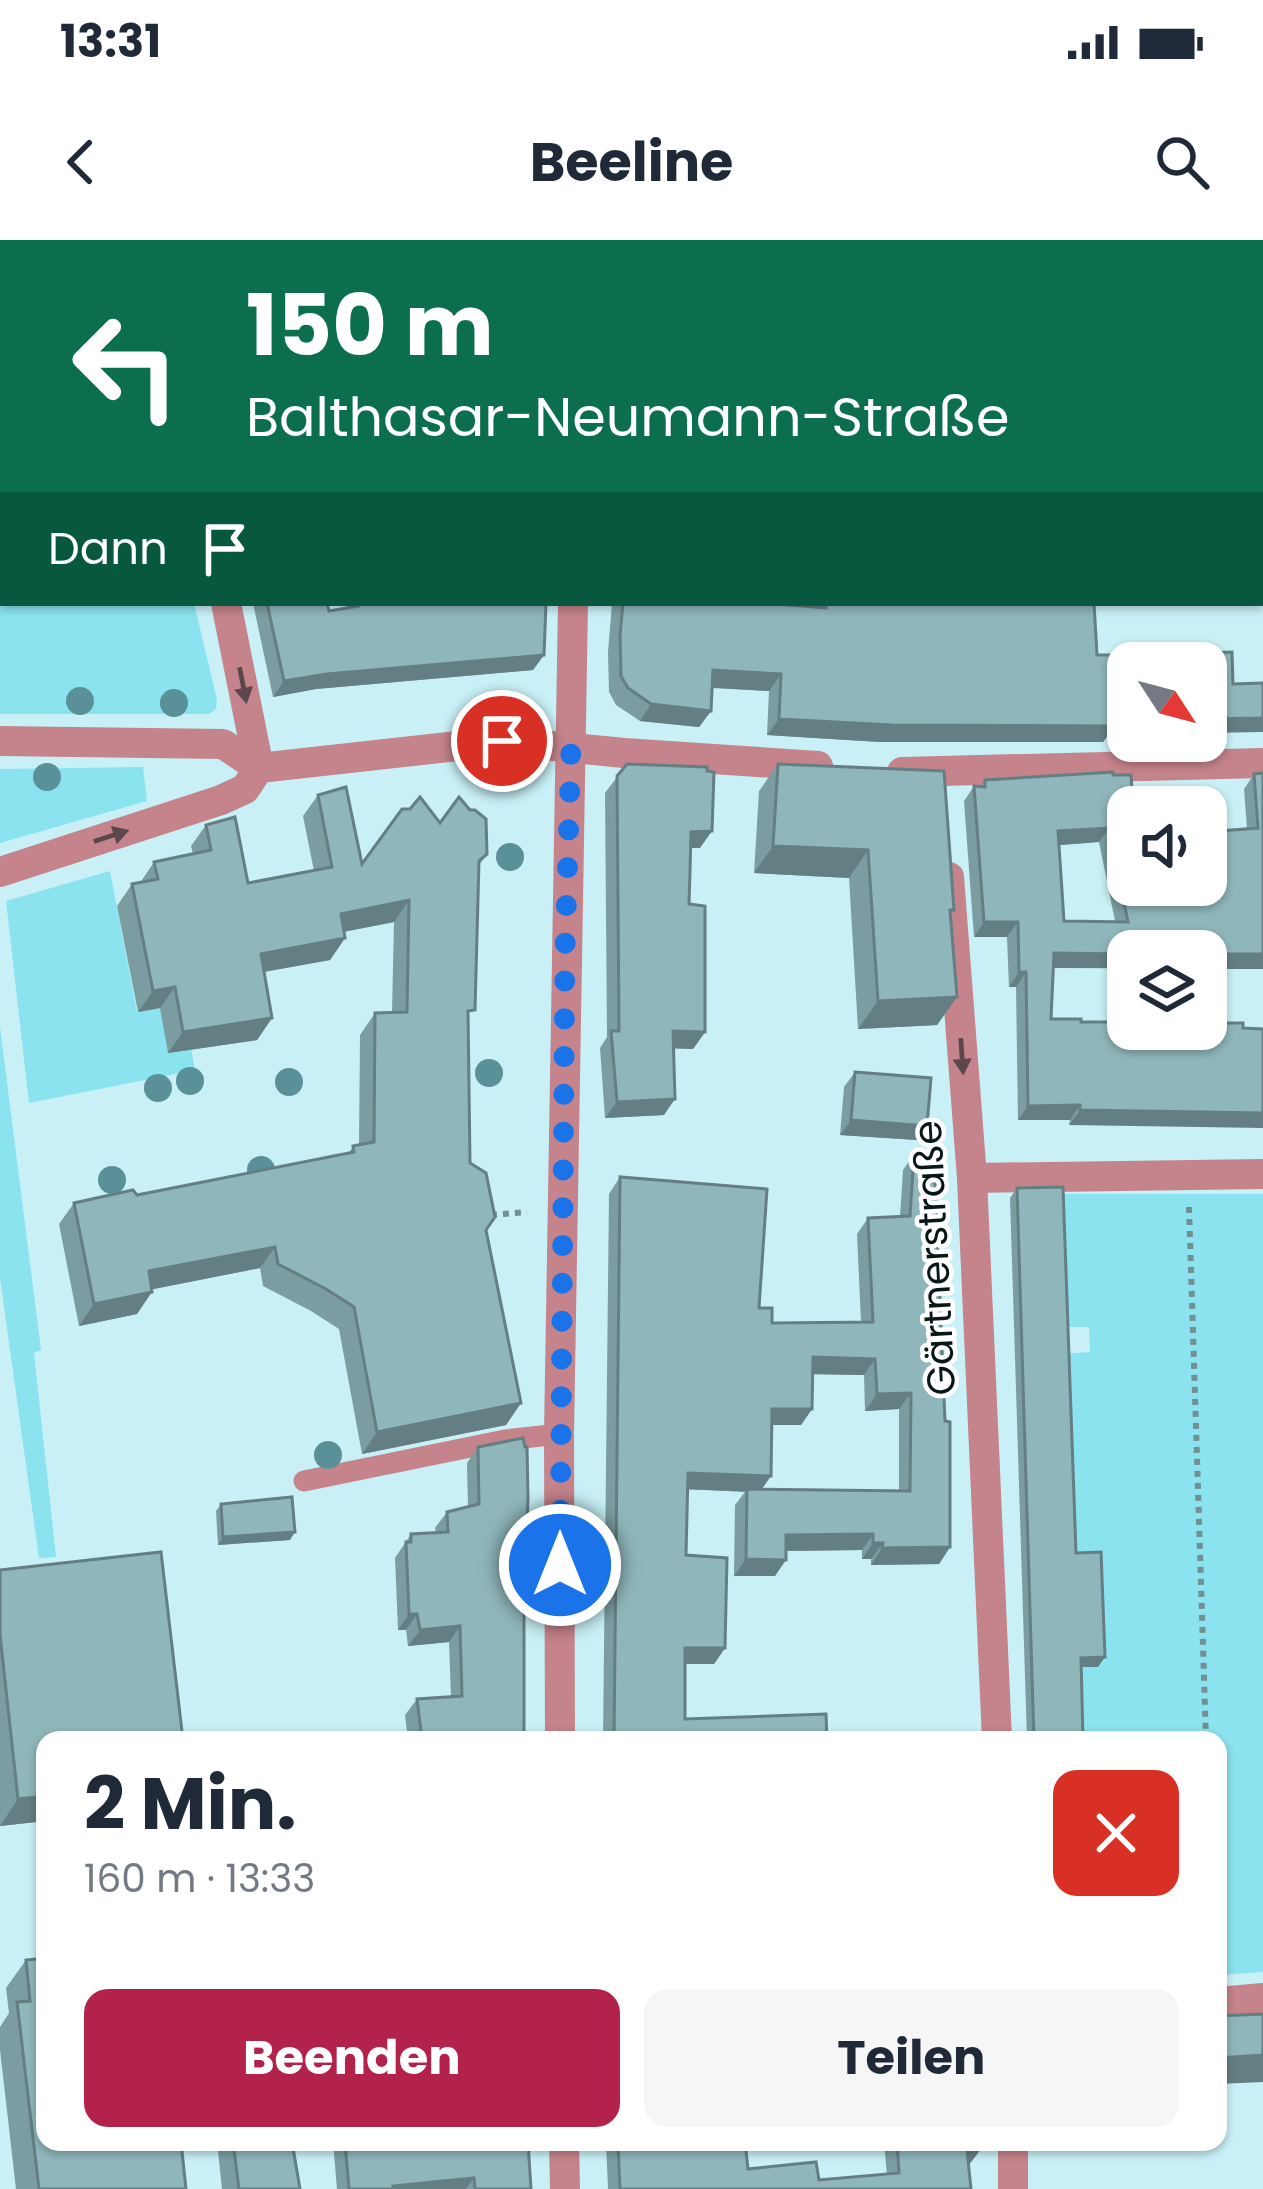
<!DOCTYPE html>
<html lang="de">
<meta charset="utf-8">
<style>
:root{--surface:#fff;--page:#f6f6f7;--text:#1f2937;--muted:#747a83;--accent:#b3224b}
body{margin:0;font-family:Poppins,sans-serif;background:var(--page);color:var(--text);height:100vh;display:flex;flex-direction:column;font-size:45px;white-space:nowrap}
*{box-sizing:border-box;margin:0}
p{font-size:39px;color:var(--muted)}
.icon{flex:none;width:66px;height:66px;fill:none;stroke:currentColor;stroke-width:2;stroke-linecap:round;stroke-linejoin:round}
.map{position:relative;flex:1;overflow:hidden}
.side{position:absolute;left:36px;top:1491px;width:1191px;height:420px;display:flex;flex-direction:column;background:var(--surface);border-radius:24px;box-shadow:0 3px 9px #0004}
.side>*{flex:none}
.banner{position:absolute;left:0px;top:0px;width:1263px;height:366px;box-shadow:0 3px 9px #0004;background:#0b6e4f;color:#fff;overflow:hidden}
.needle{width:78px;rotate:126deg}
.fabs{position:absolute;left:1107px;top:402px;display:grid;gap:24px}
.fabs a{display:grid;place-items:center;width:120px;height:120px;border-radius:24px;background:var(--surface);box-shadow:0 3px 9px #0004;font-size:60px}
.pin{position:absolute;display:grid;place-items:center;width:102px;height:102px;color:#fff;margin:-51px;border:6px solid #fff;border-radius:50%;box-shadow:0 3px 12px #0007}
.me{position:absolute;width:132px;margin:-66px;rotate:0deg;stroke-linejoin:round;filter:drop-shadow(0 0 9px #0008)}
.turn{display:flex;align-items:center;gap:42px;height:252px;padding:0 48px;font-size:54px}
.turn .icon{width:156px;height:156px;stroke-width:2.5}
.turn b{display:block;font-size:84px;line-height:102px}
.then{display:flex;align-items:center;height:114px;padding:0 48px;background:#0003;gap:24px;font-size:45px}
.round{display:grid;place-items:center;flex:none;width:126px;height:126px;border-radius:24px;background:var(--page)}
.summary{display:flex;align-items:center;justify-content:space-between;height:204px;padding:0 48px}
h1{font-size:72px;font-weight:700;line-height:90px}
.primary-button{display:flex;gap:24px;margin-top:auto;padding:24px 48px}
.primary-button a{flex:1;height:138px;border-radius:24px;background:var(--accent);color:#fff;font-size:48px;font-weight:700;line-height:138px;text-align:center}
.primary-button a+a{background:var(--page);color:var(--text)}
.status{display:flex;justify-content:space-between;align-items:center;height:84px;padding:0 60px;background:var(--surface);direction:ltr}
.status svg{height:33px;fill:currentColor}
header{display:flex;justify-content:space-between;align-items:center;height:156px;padding:0 48px;background:var(--surface);font-size:54px;font-weight:700}
.map>svg:first-child{display:block}
.green{fill:#8be3f0}
.lines{fill:none;stroke-linecap:round;stroke-linejoin:round}
.path{stroke:#728f94;stroke-width:6;stroke-dasharray:6 6;stroke-linecap:butt}
.lane{stroke:#c5838b;stroke-width:21}
.street{stroke:#c5838b;stroke-width:30}
.tree{fill:#5a9198}
.wall{fill:#7b9da1;fill-rule:evenodd}
.shaded-wall{fill:#647f83}
.building{fill:#8fb6bb;stroke:#647f83;stroke-width:3;fill-rule:evenodd}
.oneway{fill:#5c474c}
.route{stroke:#1a73e8;stroke-width:21;stroke-dasharray:0 37.8}
.labels{text-anchor:middle;stroke-width:9;stroke-linejoin:round;paint-order:stroke}
.street-label{font-size:39px;fill:#071618;stroke:#fff}
</style>
<div class="status"><b>13:31</b><svg viewBox="0 0 49 12"><path d="M0 12V9h3v3zM5 12V6h3v6zM10 12V3h3v9zM15 12V0h3v12zM26 1h20v11H26zM47 4h2v5h-2z"/></svg></div>
<header><svg class="icon" aria-label="back" viewBox="0 0 24 24"><path d="M15 5l-7 7 7 7"/></svg>Beeline<svg class="icon" aria-label="search" viewBox="0 0 24 24"><circle cx="10" cy="10" r="6"/><path d="M15 15l6 6"/></svg></header>
<div class="map">
<svg width="1263" height="1949" viewBox="0 0 1263 1949">
<rect width="100%" height="100%" fill="#c8f0f6"/>
<g class="green">
<polygon points="3,27 3,363 194,363 217,460 216,469 209,474 0,474 0,29"/>
<polygon points="143,527 147,561 0,603 0,529"/>
<polygon points="110,631 137,772 160,768 191,809 195,830 29,863 6,661"/>
<polygon points="0,787 41,1110 34,1113 56,1317 39,1318 0,1038"/>
<polygon points="1055,954 1263,954 1263,1732 1218,1735 1218,1500 1075,1500 1063,1114 1090,1112 1089,1087 1060,1087"/>
</g>
<g class="lines">
<g class="path">
<polyline points="1189,967 1206,1500"/>
<polyline points="491,975 527,972"/>
</g>
<polyline class="lane" points="304,1241 505,1200 559,1194"/>
<g class="street">
<polyline points="103,0 104,3"/>
<polyline points="554,0 554,3"/>
<polyline points="226,363 259,528"/>
<polyline points="0,501 223,504 259,528"/>
<polyline points="902,532 1263,523"/>
<polyline points="0,632 221,560 245,549 259,528 503,501 624,513 818,526"/>
<polyline points="949,637 972,938 997,1500"/>
<polyline points="972,938 1263,934"/>
<polyline points="560,1500 559,1194 573,363"/>
<polyline points="1218,1762 1263,1758"/>
<polyline points="564,1902 565,1949"/>
<polyline points="1013,1902 1013,1949"/>
</g>
</g>
<g class="tree">
<circle cx="80" cy="461" r="14"/>
<circle cx="174" cy="463" r="14"/>
<circle cx="47" cy="537" r="14"/>
<circle cx="510" cy="617" r="14"/>
<circle cx="489" cy="833" r="14"/>
<circle cx="190" cy="841" r="14"/>
<circle cx="289" cy="842" r="14"/>
<circle cx="158" cy="848" r="14"/>
<circle cx="261" cy="930" r="14"/>
<circle cx="112" cy="940" r="14"/>
<circle cx="328" cy="1215" r="14"/>
</g>
<g class="wall">
<polygon points="253,363 327,363 329,371 347,368 346,363 546,363 544,415 533,430 316,449 273,457"/>
<polygon points="612,363 763,363 815,367 815,363 1094,363 1097,415 1115,486 1103,502 880,502 767,495 769,451 712,448 711,471 699,487 640,481 616,465 609,452 608,412"/>
<polygon points="627,524 700,608 691,608 689,664 705,792 693,809 673,808 664,875 605,878 600,808 607,797 605,553"/>
<polygon points="778,524 954,670 951,674 957,757 937,785 858,789 849,638 754,633 759,551"/>
<path d="M1113 532 1128 645 1247 589 1244 549 1254 534 1263 533V729L1053 728 1051 779 1206 789 1069 885 1070 880H1018L1016 747H1009L1007 697H974L964 561 974 546 980 547 985 540ZM1099 602 1115 681H1064L1059 605Z"/>
<polygon points="318,555 362,624 440,583 487,614 479,625 468,781 470,923 486,990 521,1163 506,1185 362,1214 339,1089 311,1071 263,1046 260,1028 152,1049 137,1074 79,1086 59,984 74,963 137,955 349,913 353,906 359,905 360,795 375,773 392,772 394,682 344,692 345,698 330,720 264,732 272,778 257,800 168,813 160,768 138,772 117,666 132,644 140,643 154,622 193,614 191,606 206,585 248,643 314,631 303,576"/>
<polygon points="855,832 927,886 917,900 840,895 844,847"/>
<path d="M914 914 950 1307 939 1324 871 1325V1319H862V1310L786 1311 775 1336H734L735 1265 745 1252 688 1249 686 1315 725 1408 714 1424H685V1479L827 1500H603L609 954 620 937 759 1068 772 1083 861 1082 857 994 868 978 900 977 903 930ZM813 1134 864 1135 865 1171 899 1169V1251L762 1249 771 1185H801L812 1169Z"/>
<polygon points="1017,948 1076,1313 1098,1427 1081,1427 1083,1500 1027,1500 1010,958"/>
<polygon points="478,1207 524,1365 524,1500 408,1500 405,1475 417,1459 451,1457 449,1402 408,1406 406,1390 398,1390 395,1318 411,1294 436,1293 435,1288 447,1272 468,1267 467,1223"/>
<polygon points="221,1264 290,1300 218,1305 216,1271"/>
<polygon points="0,1330 45,1500 45,1581 0,1586"/>
<polygon points="26,1720 186,1949 16,1949 0,1810 0,1787 9,1773 6,1748"/>
<polygon points="217,1902 292,1902 300,1949 222,1949"/>
<polygon points="333,1902 528,1902 531,1949 337,1949"/>
<polygon points="606,1902 745,1902 748,1929 819,1940 887,1935 884,1902 980,1902 969,1925 971,1949 608,1949"/>
</g>
<g class="shaded-wall">
<polygon points="340,0 369,0 357,3 338,3"/>
<polygon points="1263,228 1263,246 1260,246 1260,232"/>
<polygon points="544,415 533,430 316,449 273,457 284,441 327,434"/>
<polygon points="713,430 781,434 769,451 701,447"/>
<polygon points="651,464 711,471 699,487 640,481"/>
<polygon points="1263,478 1263,492 1206,493 1206,479"/>
<polygon points="779,479 1115,486 1103,502 880,502 767,495"/>
<polygon points="1109,588 1099,602 1047,606 1058,591"/>
<polygon points="712,591 700,608 680,608 691,592"/>
<polygon points="773,606 868,610 849,638 754,633"/>
<polygon points="409,660 394,682 326,695 341,674"/>
<polygon points="984,682 1018,682 1007,697 974,697"/>
<polygon points="345,698 330,720 246,735 261,714"/>
<polygon points="1054,713 1128,714 1128,728 1044,728"/>
<rect x="1206" y="714" width="57" height="15"/>
<polygon points="1019,732 1026,732 1016,747 1009,747"/>
<polygon points="175,747 160,768 138,772 153,751"/>
<polygon points="957,757 937,785 858,789 878,761"/>
<polygon points="272,778 257,800 168,813 183,792"/>
<polygon points="673,791 705,792 693,809 661,808"/>
<polygon points="675,859 664,875 605,878 617,862"/>
<polygon points="1080,865 1070,880 1018,880 1028,866"/>
<polygon points="1080,870 1263,873 1263,888 1069,885"/>
<polygon points="851,880 927,886 917,900 840,895"/>
<polygon points="275,1007 260,1028 134,1053 149,1031"/>
<polygon points="152,1052 137,1074 79,1086 94,1064"/>
<polygon points="813,1117 875,1119 864,1135 802,1134"/>
<polygon points="911,1153 899,1169 865,1171 877,1154"/>
<polygon points="521,1163 506,1185 362,1214 377,1192"/>
<polygon points="772,1169 812,1169 801,1185 760,1185"/>
<polygon points="688,1233 771,1236 760,1252 677,1249"/>
<polygon points="295,1292 290,1300 218,1305 223,1297"/>
<polygon points="873,1294 862,1310 775,1311 786,1295"/>
<polygon points="873,1303 883,1303 871,1319 862,1319"/>
<polygon points="950,1307 939,1324 871,1325 882,1308"/>
<polygon points="746,1319 786,1320 775,1336 734,1336"/>
<polygon points="409,1374 417,1374 406,1390 398,1390"/>
<polygon points="460,1386 449,1402 408,1406 420,1390"/>
<polygon points="685,1408 725,1408 714,1424 674,1424"/>
<polygon points="1105,1417 1098,1427 1074,1427 1081,1418"/>
<polygon points="45,1556 45,1581 0,1586 18,1559"/>
<polygon points="1263,1815 1263,1842 1218,1844 1219,1818"/>
<polygon points="981,1909 969,1925 967,1910"/>
<polygon points="474,1938 466,1949 391,1949 393,1946"/>
</g>
<g class="building">
<polygon points="0,0 30,0 30,2 3,3 3,12 0,13"/>
<polygon points="476,0 533,0 534,3 477,3"/>
<rect x="613" y="0" width="80" height="3"/>
<polygon points="777,0 1066,0 1067,3 778,3"/>
<polygon points="1263,14 1263,224 1260,212 1260,15"/>
<polygon points="267,363 327,363 329,371 359,366 359,363 546,363 544,415 327,434 284,441"/>
<polygon points="623,363 763,363 826,368 826,363 1094,363 1097,415 1116,415 1115,486 891,485 779,479 781,434 713,430 711,471 651,464 628,448 621,436 620,395"/>
<polygon points="1232,412 1233,444 1263,443 1263,478 1206,479 1206,423 1168,423 1168,414"/>
<polygon points="627,524 707,527 707,531 714,532 712,591 691,592 690,632 689,664 705,666 705,792 673,791 675,859 617,862 611,791 619,791 617,536"/>
<polygon points="778,524 944,531 954,670 950,670 957,757 878,761 868,610 773,606"/>
<path d="M1113 532V535H1131L1133 565 1153 563V567H1128V645H1206V592L1258 588 1254 534 1263 533V714H1206V711H1128V714L1054 713 1051 779H1081V782H1128V789H1206V783H1243V788L1263 789V873L1080 870V865L1028 866 1026 732H1019L1018 682H984L974 546 985 547V540ZM1109 588 1128 682 1064 681 1058 591Z"/>
<polygon points="346,547 362,624 402,569 410,569 420,557 440,583 459,557 470,570 475,570 486,579 487,614 479,621 475,770 468,771 470,923 486,933 495,977 486,990 521,1163 377,1192 354,1067 326,1049 278,1024 275,1007 149,1031 152,1052 94,1064 74,963 133,950 137,955 354,912 353,906 374,902 375,773 407,772 409,660 341,674 345,698 261,714 272,778 183,792 175,747 153,751 132,644 158,639 154,622 211,610 206,585 235,577 248,643 332,627 318,555"/>
<polygon points="855,832 931,838 927,886 851,880"/>
<polygon points="914,914 934,914 945,1181 950,1182 950,1307 882,1308 883,1303 873,1303 873,1294 786,1295 786,1320 746,1319 747,1249 910,1251 911,1153 877,1154 875,1119 813,1117 812,1169 772,1169 771,1236 688,1233 686,1315 727,1318 725,1408 685,1408 685,1479 826,1474 827,1500 614,1500 620,937 767,949 759,1068 772,1068 772,1083 873,1082 868,978 910,976"/>
<polygon points="1063,947 1076,1313 1101,1312 1105,1417 1081,1418 1083,1500 1034,1500 1017,948"/>
<polygon points="523,1198 525,1207 527,1207 528,1258 524,1365 524,1500 463,1500 463,1496 422,1500 417,1459 462,1456 460,1386 420,1390 417,1374 409,1374 406,1302 411,1302 411,1294 448,1292 447,1272 479,1264 478,1207"/>
<polygon points="292,1257 295,1292 223,1297 221,1264"/>
<polygon points="161,1312 183,1500 45,1500 45,1556 18,1559 0,1395 0,1330"/>
<polygon points="45,1718 45,1902 181,1902 186,1949 39,1949 17,1762 30,1761 26,1720"/>
<polygon points="1263,1774 1263,1815 1219,1818 1221,1866 1218,1866 1218,1776"/>
<polygon points="233,1902 292,1902 300,1949 239,1949"/>
<polygon points="345,1902 528,1902 531,1949 475,1949 474,1938 393,1946 394,1949 349,1949"/>
<polygon points="618,1902 745,1902 748,1929 816,1922 819,1940 899,1933 897,1902 980,1902 981,1909 967,1910 971,1949 620,1949"/>
</g>
<defs><path id="oneway-solid" d="M-6-.8H1V-3.2L6.5 0L1 3.2V.8H-6Z" transform="scale(3)"/></defs>
<g class="oneway">
<use href="#oneway-solid" transform="translate(243 445) rotate(79)"/>
<use href="#oneway-solid" transform="translate(111 596) rotate(-18)"/>
<use href="#oneway-solid" transform="translate(962 816) rotate(86)"/>
</g>
<g class="lines">
<polyline class="route" points="502,501 571,508 565,711 560,1325"/>
</g>
<g class="labels">
<g class="street-label">
<text transform="translate(934 1018) rotate(-93)" y="14">Gärtnerstraße</text>
</g>
</g>
</svg>
<div class="fabs">
<a><svg class="needle" viewBox="-14 -14 28 28"><path d="M0-13l5 13h-10z" fill="#e53935"/><path d="M0 13l5-13h-10z" fill="#747a83"/></svg></a>
<a><svg class="icon" aria-label="sound" viewBox="0 0 24 24"><path d="M4 9h4l5-4v14l-5-4H4zM17 9q2 3 0 6"/></svg></a>
<a><svg class="icon" aria-label="layers" viewBox="0 0 24 24"><path d="M12 4l9 5-9 5-9-5zM3 14l9 5 9-5"/></svg></a>
</div>
<div class="pin" style="left:502px;top:501px;background:#d93025"><svg class="icon" aria-label="arrive" viewBox="0 0 24 24"><path d="M6 21V4h12l-3 4 3 4H6"/></svg></div>
<svg class="me" style="left:560px;top:1325px" viewBox="-20 -20 40 40"><circle r="17" fill="#1a73e8" stroke="#fff" stroke-width="3"/><path d="M0-11L8 9 0 5-8 9z" fill="#fff"/></svg>
<div class="banner">
<div class="turn"><svg class="icon" aria-label="left" viewBox="0 0 24 24"><path d="M17 20v-9H6M10 6l-5 5 5 5"/></svg><div><b>150 m</b>Balthasar-Neumann-Straße</div></div>
<div class="then">Dann<svg class="icon" aria-label="arrive" viewBox="0 0 24 24"><path d="M6 21V4h12l-3 4 3 4H6"/></svg></div>
</div>
<section class="side">
<div class="summary"><div><h1>2 Min.</h1><p>160 m · 13:33</p></div><a class="round" style="background:#d93025;color:#fff"><svg class="icon" aria-label="close" viewBox="0 0 24 24"><path d="M6 6l12 12M18 6L6 18"/></svg></a></div>
<div class="primary-button"><a>Beenden</a><a>Teilen</a></div>
</section>
</div>
